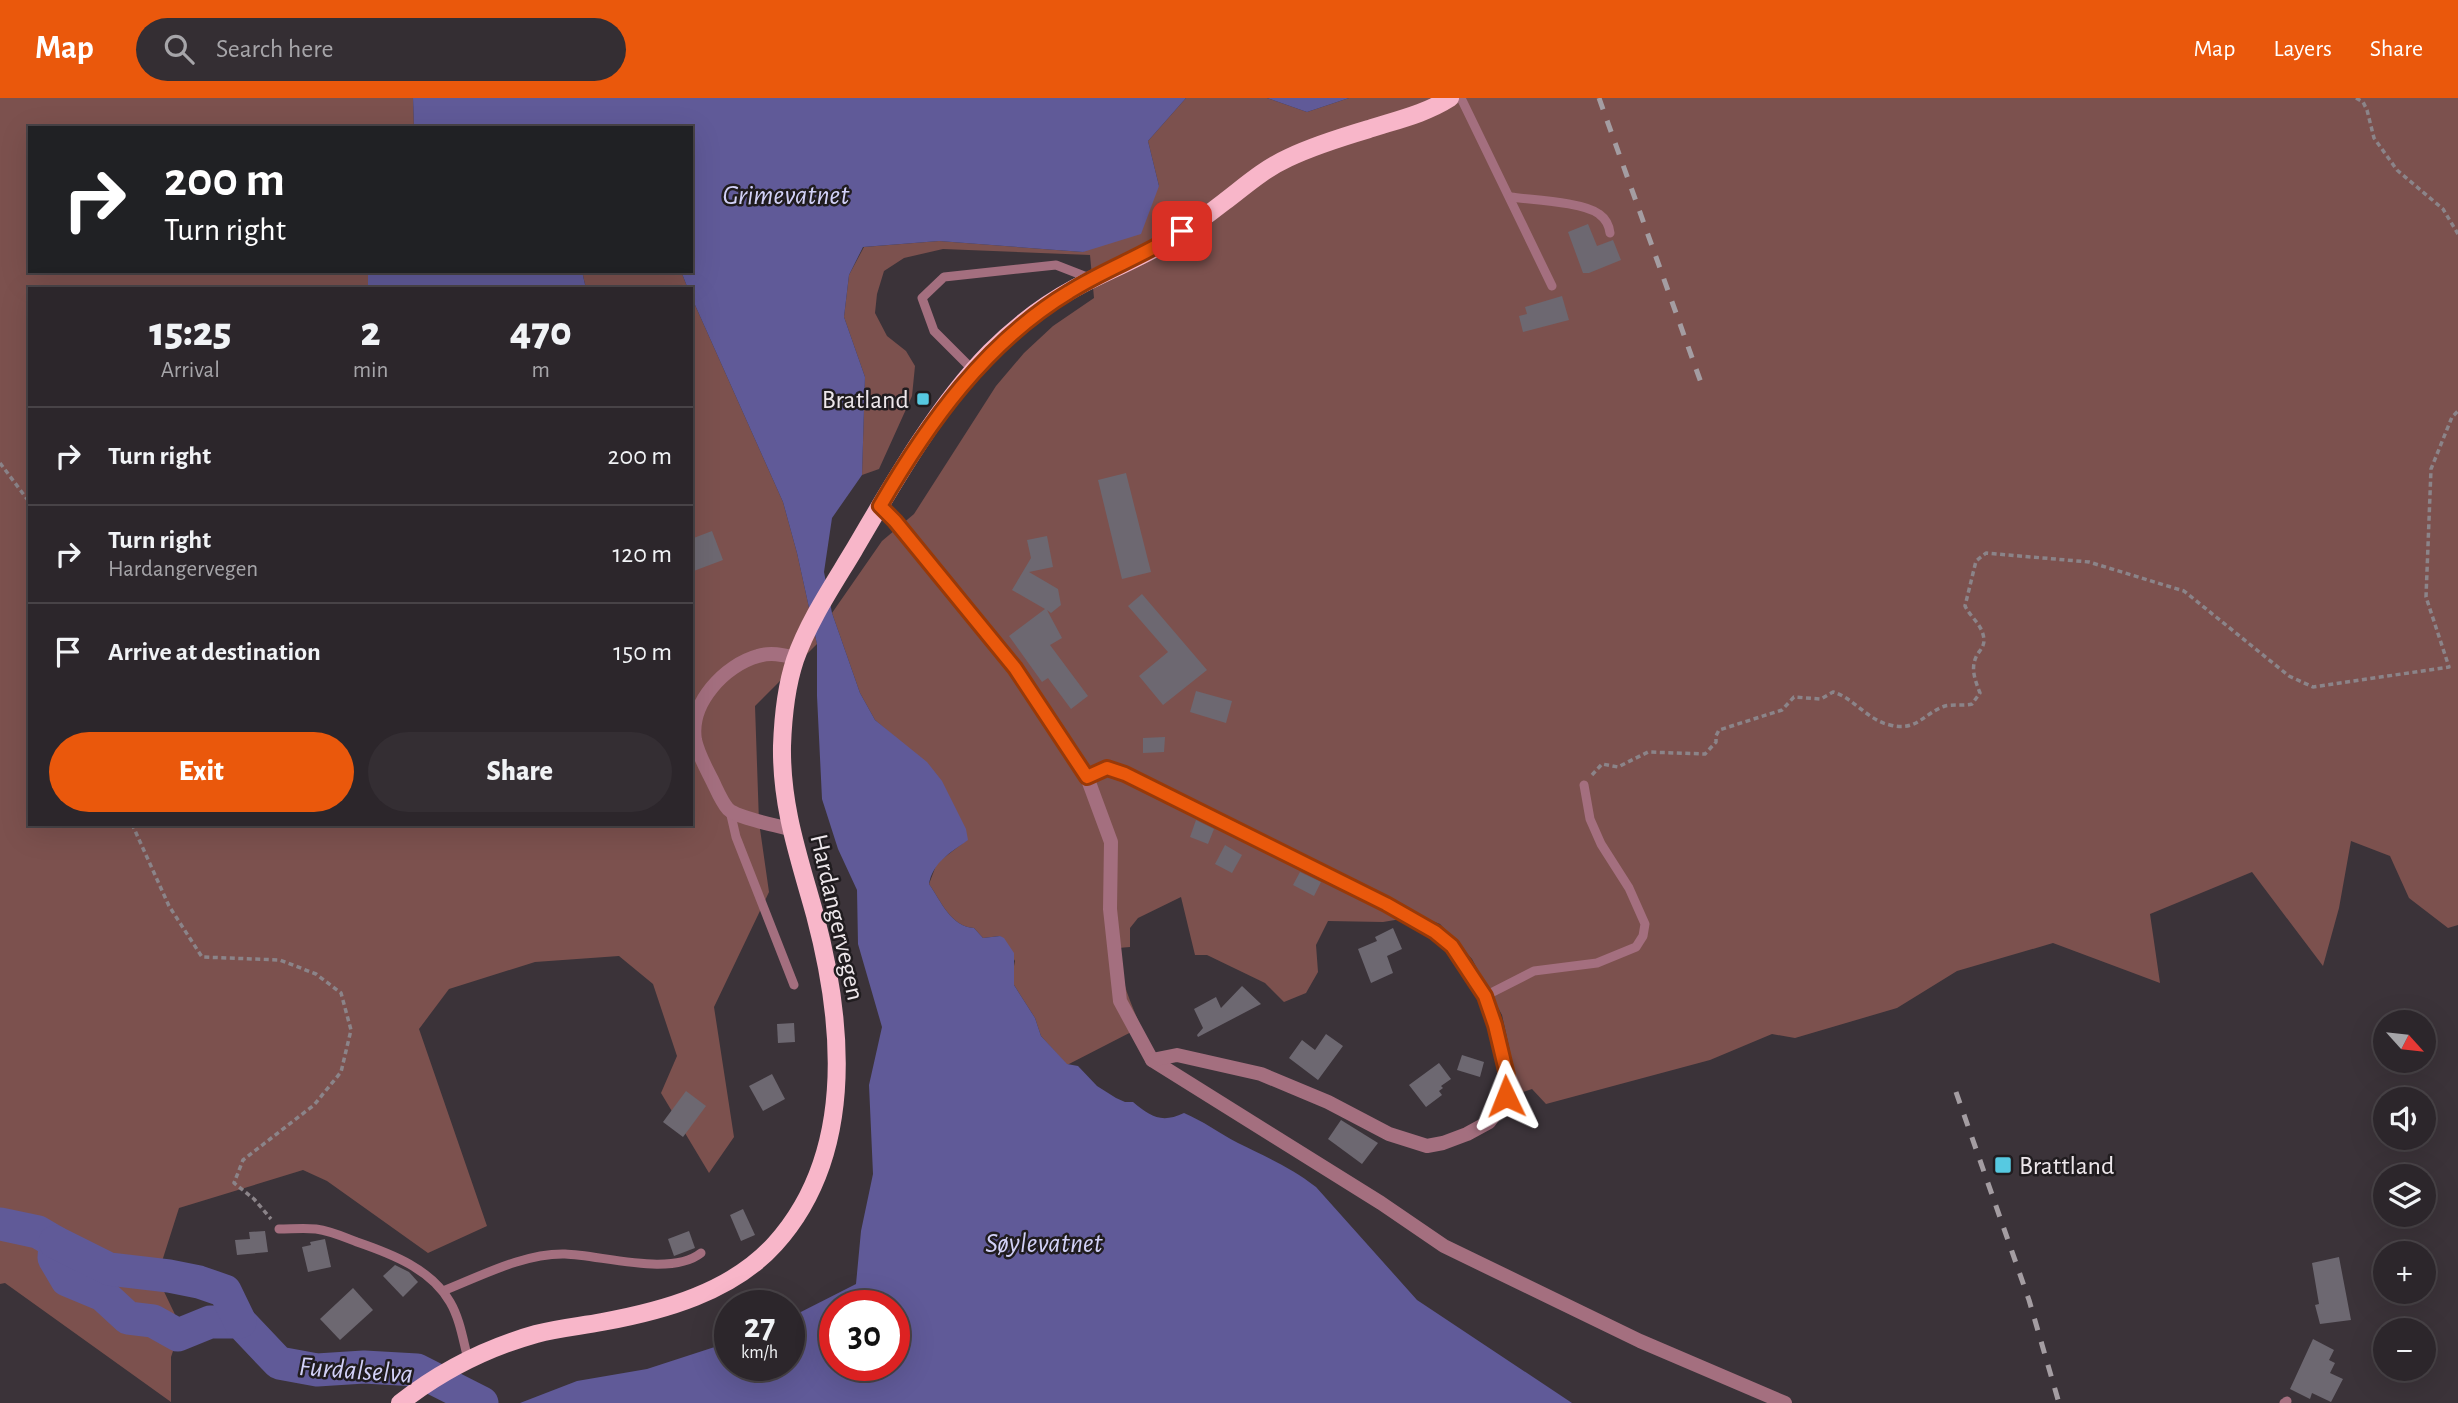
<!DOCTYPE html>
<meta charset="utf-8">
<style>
:root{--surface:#2c262b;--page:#342e33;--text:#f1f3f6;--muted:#a6a5a9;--line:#484347;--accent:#ea580c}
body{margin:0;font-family:"Alegreya Sans",sans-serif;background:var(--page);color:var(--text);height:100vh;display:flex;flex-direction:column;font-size:26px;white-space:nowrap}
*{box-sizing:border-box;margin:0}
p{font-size:23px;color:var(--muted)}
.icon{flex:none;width:38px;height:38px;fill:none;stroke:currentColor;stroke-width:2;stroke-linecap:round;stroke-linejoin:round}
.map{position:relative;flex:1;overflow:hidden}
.drawer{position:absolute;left:28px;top:189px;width:665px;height:539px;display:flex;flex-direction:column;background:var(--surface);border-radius:0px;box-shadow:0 7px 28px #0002,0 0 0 2px var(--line)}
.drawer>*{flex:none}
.hud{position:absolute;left:28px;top:28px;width:665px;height:147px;border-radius:0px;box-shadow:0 7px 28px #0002,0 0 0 2px var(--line);background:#202124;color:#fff;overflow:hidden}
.needle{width:46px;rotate:117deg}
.fabs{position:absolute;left:2373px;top:912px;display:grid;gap:14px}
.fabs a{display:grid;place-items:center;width:63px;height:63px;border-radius:50%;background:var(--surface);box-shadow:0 7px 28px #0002,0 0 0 2px var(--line);font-size:35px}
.speed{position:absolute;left:714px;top:1192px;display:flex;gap:14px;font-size:35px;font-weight:700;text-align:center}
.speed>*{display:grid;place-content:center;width:91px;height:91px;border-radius:50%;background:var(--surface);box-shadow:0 7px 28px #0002,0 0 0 2px var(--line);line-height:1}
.speed small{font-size:18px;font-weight:400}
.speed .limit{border:10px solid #d22;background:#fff;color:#111}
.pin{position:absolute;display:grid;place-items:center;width:60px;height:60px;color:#fff;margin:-30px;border-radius:14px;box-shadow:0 4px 10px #0006}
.me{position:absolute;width:77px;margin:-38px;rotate:358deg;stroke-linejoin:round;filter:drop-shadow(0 0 5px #0008)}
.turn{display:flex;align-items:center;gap:24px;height:147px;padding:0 21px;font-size:32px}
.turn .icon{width:91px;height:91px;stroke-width:2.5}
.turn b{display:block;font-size:49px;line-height:60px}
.eta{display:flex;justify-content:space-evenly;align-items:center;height:119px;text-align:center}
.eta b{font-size:42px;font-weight:800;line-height:49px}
.action{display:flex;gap:14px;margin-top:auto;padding:14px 21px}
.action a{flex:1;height:80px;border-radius:42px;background:var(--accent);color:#fff;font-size:28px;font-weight:800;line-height:80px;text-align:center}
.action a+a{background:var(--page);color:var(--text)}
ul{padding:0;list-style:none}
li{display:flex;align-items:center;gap:21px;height:98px;padding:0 21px;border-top:2px solid var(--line)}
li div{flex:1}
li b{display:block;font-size:26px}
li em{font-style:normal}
header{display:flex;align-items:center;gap:42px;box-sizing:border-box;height:98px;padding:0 35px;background:var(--accent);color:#fff}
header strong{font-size:33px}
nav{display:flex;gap:38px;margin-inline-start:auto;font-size:24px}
.search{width:490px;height:63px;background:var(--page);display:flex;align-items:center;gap:18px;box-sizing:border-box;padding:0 24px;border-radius:38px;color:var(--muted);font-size:26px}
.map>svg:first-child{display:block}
.green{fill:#7c514e}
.water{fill:#605a98;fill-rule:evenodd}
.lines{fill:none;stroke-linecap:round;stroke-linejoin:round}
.river{stroke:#605a98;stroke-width:33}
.building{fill:#6d6871}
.path{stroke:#8b8489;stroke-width:3.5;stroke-dasharray:5 3.5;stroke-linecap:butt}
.service{stroke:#a46f7f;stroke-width:9}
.minor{stroke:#a46f7f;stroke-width:14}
.primary{stroke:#f8b6c9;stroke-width:18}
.rail{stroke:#a49da2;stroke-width:5;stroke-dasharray:12 12;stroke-linecap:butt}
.route-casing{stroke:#983908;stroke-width:18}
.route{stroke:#ea580c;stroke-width:12}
.poi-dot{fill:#56c9e1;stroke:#201c1f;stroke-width:2.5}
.labels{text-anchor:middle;stroke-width:5;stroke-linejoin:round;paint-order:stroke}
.poi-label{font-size:26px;fill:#ede7eb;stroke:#201c1f;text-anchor:end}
.street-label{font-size:26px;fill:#ede7eb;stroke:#201c1f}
.water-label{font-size:28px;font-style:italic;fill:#d2d1f7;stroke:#201c1f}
</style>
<header>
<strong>Map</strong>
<div class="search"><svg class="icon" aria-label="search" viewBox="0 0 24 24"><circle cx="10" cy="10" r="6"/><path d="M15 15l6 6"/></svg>Search here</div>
<nav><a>Map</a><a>Layers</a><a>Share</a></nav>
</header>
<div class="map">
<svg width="2458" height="1305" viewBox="0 0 2458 1305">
<rect width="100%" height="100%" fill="#3b3339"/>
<g class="green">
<polygon points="0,0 413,0 414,30 30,30 30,173 368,173 368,191 30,191 30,726 691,726 691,198 783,404 797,455 817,546 755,608 759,724 769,794 714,909 734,1039 709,1075 661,995 677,958 653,886 619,858 535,864 449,891 419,931 487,1128 428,1155 327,1083 303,1072 179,1110 157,1179 181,1229 171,1259 171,1304 5,1185 0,1186"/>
<path d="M1186 0H1267L1307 14 1349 0H2458V827L2448 830 2409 800 2390 758 2351 743 2339 810 2323 868 2252 774 2150 816 2160 885 2053 845 1957 873 1897 910 1795 940 1772 936 1710 962 1546 1006 1532 991 1523 994 1514 986 1510 953 1502 917 1472 861 1440 826 1419 818 1383 824 1328 823 1316 847 1318 874 1306 895 1284 904 1265 885 1207 857H1195L1181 799 1138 820 1130 830V849L1118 850C1120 879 1129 902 1141 929L1067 967 1041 938 1035 920 1014 887 1013 873 1015 863 1000 838 983 840 974 830C951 829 941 803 929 786L937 765 967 742 896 640 875 622 860 595 832 515 882 443 914 416 996 288 1024 255 1053 228 1094 200 1090 157 943 151 904 160 884 173 877 196 875 215 887 238 906 253 915 268 912 298 879 371 862 377 865 279 844 219 849 177 864 149 939 143 1083 154 1159 88 1148 43Z"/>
<polygon points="582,173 681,173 688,191 586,191"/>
</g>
<g class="water">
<path d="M413 0H1186L1148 43 1159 88 1141 136 1083 154 939 143 863 149 849 177 844 219 865 279 862 377 832 420 824 474 832 515 860 595 875 622 927 664 942 683 966 731 968 742C950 755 933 764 929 786 941 803 951 829 974 830L983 840 1000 838 1004 840 1014 855V887L1035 920 1041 938 1067 966 1078 968 1097 988 1116 1000 1125 1004H1133C1150 1018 1161 1026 1184 1015 1203 1023 1219 1035 1238 1045 1266 1059 1290 1069 1316 1089L1417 1202 1572 1305H520L577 1283 647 1271 730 1244V1267H789V1220L856 1186 861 1133 873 1076 869 987 882 929 858 846 857 792 838 751 822 701 817 598V546L797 455 783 404 691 198V191H688L681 173H691V30H414ZM835 1208H894V1267H835Z"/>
<polygon points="1267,0 1349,0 1307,14"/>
<polygon points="368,173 582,173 586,191 368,191"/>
</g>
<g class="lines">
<g class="river">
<polyline points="0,1126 38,1134 55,1144 54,1160 67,1182 103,1197 128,1220 153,1223 178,1237 210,1224 240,1224 279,1265 317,1272 364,1269 417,1272 482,1305"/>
<polyline points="55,1144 109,1171 169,1178 199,1184 225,1193 240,1224"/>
</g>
</g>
<g class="building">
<polygon points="1588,126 1597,148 1613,142 1621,162 1589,175 1583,175 1568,134"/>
<polygon points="1562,198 1569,222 1523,234 1519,218 1527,216 1525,209"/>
<polygon points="1126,375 1151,474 1122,481 1098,382"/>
<polygon points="712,433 723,462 691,474 691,441"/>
<polygon points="1047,438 1053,469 1029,474 1058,491 1061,507 1051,515 1047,512 1062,540 1050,547 1088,598 1071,611 1048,580 1042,584 1009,538 1045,511 1012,492 1031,460 1027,442"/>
<polygon points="1142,496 1207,572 1163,607 1139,578 1168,554 1128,508"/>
<polygon points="1196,593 1232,603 1226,625 1190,614"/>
<polygon points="1165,639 1164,654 1143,655 1143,640"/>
<polygon points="1196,722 1214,731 1208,746 1190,739"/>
<polygon points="1225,747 1242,757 1232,775 1215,766"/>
<polygon points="1300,774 1321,784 1314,798 1293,787"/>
<polygon points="1393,830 1402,851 1387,858 1393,875 1371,885 1358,851 1377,843 1375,839"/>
<polygon points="1242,888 1261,906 1198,939 1197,937 1203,930 1194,911 1216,899 1221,910"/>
<polygon points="794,925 795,944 778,945 777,926"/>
<polygon points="1326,936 1343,948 1318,982 1289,960 1302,942 1315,952"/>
<polygon points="1462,957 1484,964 1480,979 1457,972"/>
<polygon points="1439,965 1451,981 1441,988 1443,990 1439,993 1442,997 1426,1009 1409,987"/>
<polygon points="772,976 785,1001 763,1013 749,988"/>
<polygon points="686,993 706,1008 683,1039 663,1024"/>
<polygon points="1341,1022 1378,1045 1362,1066 1328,1041"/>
<polygon points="743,1111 755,1137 741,1143 730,1117"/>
<polygon points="265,1133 268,1154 237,1157 235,1142 250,1141 249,1134"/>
<polygon points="689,1133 695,1150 674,1158 668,1141"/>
<polygon points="325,1141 331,1169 308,1174 302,1149 311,1147 310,1144"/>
<polygon points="2339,1159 2351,1222 2320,1226 2315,1207 2319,1206 2312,1165"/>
<polygon points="395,1167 409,1174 418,1184 403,1199 383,1178"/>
<polygon points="353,1190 373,1212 340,1242 320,1221"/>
<polygon points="2313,1241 2334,1252 2329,1262 2335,1265 2330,1275 2343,1281 2331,1304 2312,1295 2310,1301 2290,1291"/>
</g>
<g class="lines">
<g class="path">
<polyline points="2356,0 2363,4 2367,12 2374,40 2397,72 2443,111 2458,136"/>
<polyline points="0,365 30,405"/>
<path d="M1592 677 1602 666 1618 669 1648 654 1705 656 1716 644V638L1719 632 1782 612 1794 599 1821 601 1833 594C1854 600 1867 622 1890 627 1917 634 1924 615 1945 608 1953 606 1964 608 1972 606L1980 595C1975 582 1970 570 1977 557 1980 552 1984 549 1984 542 1983 527 1971 520 1965 508L1976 463 1986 455 2089 464 2184 493 2289 578 2313 589 2449 569 2426 499 2431 371 2452 319 2458 313"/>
<polyline points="132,726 169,808 202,859 280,862 316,876 341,895 351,932 341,974 314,1007 243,1062 234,1085 254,1101 271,1121"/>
</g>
<g class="service">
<polyline points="1461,0 1552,188"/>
<path d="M1511 99C1532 102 1583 104 1599 116 1606 121 1609 127 1610 135"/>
<polyline points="974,273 934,233 922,200 944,179 1056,167 1092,181"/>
<polyline points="730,713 736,739 794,887"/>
<polyline points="1485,898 1534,873 1597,865 1636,849 1643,838 1645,826 1629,790 1601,746 1590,721 1584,687"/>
<path d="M279 1131C291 1131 304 1130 316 1131 331 1133 344 1139 357 1144 392 1156 431 1171 450 1204 460 1221 463 1242 468 1261"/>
<path d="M443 1193C481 1178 524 1155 565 1156 601 1157 671 1179 701 1155"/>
<polyline points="2284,1305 2287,1303"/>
</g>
<g class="minor">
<polyline points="880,408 895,423 1015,571 1087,679 1111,744 1110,811 1120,903 1152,962 1381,1105 1444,1148 1640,1243 1785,1305"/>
<polyline points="1087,679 1107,670 1125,676 1386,806 1435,833 1452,848 1485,898 1495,927 1507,977 1506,998 1499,1011 1489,1024 1467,1036 1443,1045 1427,1048 1389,1036 1328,1004 1261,976 1177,957 1152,962"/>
<path d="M789 731C776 727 737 720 728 711 721 703 717 692 712 682 706 670 698 656 695 642 689 605 725 567 758 558 771 554 783 557 796 560"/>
</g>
<path class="primary" d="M400 1305C441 1273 486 1250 536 1236 558 1230 581 1228 602 1224 663 1213 732 1194 775 1146 856 1056 844 926 815 817 799 759 781 709 782 648 783 619 786 589 795 562 808 524 833 487 854 452 892 387 937 308 990 254 1014 230 1045 206 1075 190 1103 175 1133 163 1161 147 1182 135 1205 119 1224 104 1245 88 1264 71 1288 60 1313 48 1342 39 1369 31 1397 22 1425 16 1450 0"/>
<g class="rail">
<polyline points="1599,0 1704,293"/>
<polyline points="1956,994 2029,1202 2059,1305"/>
</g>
</g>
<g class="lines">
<defs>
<path id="route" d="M1182 133C1146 157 1105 171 1069 194 986 244 928 325 880 408L895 423 1015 570 1087 679 1107 670 1125 676 1386 806 1435 834 1452 848 1485 898 1495 927 1507 977 1506 998"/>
</defs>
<use href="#route" class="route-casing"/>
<use href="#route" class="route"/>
</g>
<g class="poi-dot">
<rect x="916" y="294" width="14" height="14" rx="3.5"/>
<rect x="1994" y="1058" width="18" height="18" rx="3.5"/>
</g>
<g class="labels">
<g class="poi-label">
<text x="909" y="310">Bratland</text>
<text x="2019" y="1076" text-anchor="start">Brattland</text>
</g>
<g class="street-label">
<text transform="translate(838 819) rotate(77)" y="9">Hardangervegen</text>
</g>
<g class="water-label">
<text x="786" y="106">Grimevatnet</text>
<text x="1044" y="1154">Søylevatnet</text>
<text transform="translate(356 1271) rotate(4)" y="10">Furdalselva</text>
</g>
</g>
</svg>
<div class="fabs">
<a><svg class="needle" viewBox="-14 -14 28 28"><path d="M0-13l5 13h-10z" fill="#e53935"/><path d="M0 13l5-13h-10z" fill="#a6a5a9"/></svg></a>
<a><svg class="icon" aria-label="sound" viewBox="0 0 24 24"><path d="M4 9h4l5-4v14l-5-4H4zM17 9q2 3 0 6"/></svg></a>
<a><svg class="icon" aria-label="layers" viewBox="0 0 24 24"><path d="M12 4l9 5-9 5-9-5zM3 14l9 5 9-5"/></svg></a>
<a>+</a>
<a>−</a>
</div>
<div class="speed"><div>27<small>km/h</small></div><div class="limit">30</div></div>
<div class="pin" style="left:1182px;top:133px;background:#d93025"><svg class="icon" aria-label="arrive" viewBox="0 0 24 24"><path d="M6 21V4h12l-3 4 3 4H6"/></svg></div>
<svg class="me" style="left:1506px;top:998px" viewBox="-20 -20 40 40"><path d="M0-17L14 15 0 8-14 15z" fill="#ea580c" stroke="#fff" stroke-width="4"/></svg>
<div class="hud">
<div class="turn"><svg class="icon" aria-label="right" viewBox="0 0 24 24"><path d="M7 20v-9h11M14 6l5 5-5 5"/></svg><div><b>200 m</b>Turn right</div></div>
</div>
<section class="drawer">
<div class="eta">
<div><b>15:25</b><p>Arrival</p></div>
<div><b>2</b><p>min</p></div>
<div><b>470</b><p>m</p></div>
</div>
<ul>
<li><svg class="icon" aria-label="right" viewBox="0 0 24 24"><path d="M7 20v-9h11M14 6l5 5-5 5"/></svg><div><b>Turn right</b></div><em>200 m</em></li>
<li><svg class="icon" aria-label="right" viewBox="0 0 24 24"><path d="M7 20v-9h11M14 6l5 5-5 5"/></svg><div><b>Turn right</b><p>Hardangervegen</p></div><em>120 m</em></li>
<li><svg class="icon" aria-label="arrive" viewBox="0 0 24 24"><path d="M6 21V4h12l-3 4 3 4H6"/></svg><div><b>Arrive at destination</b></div><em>150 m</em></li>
</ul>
<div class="action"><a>Exit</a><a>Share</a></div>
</section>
</div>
